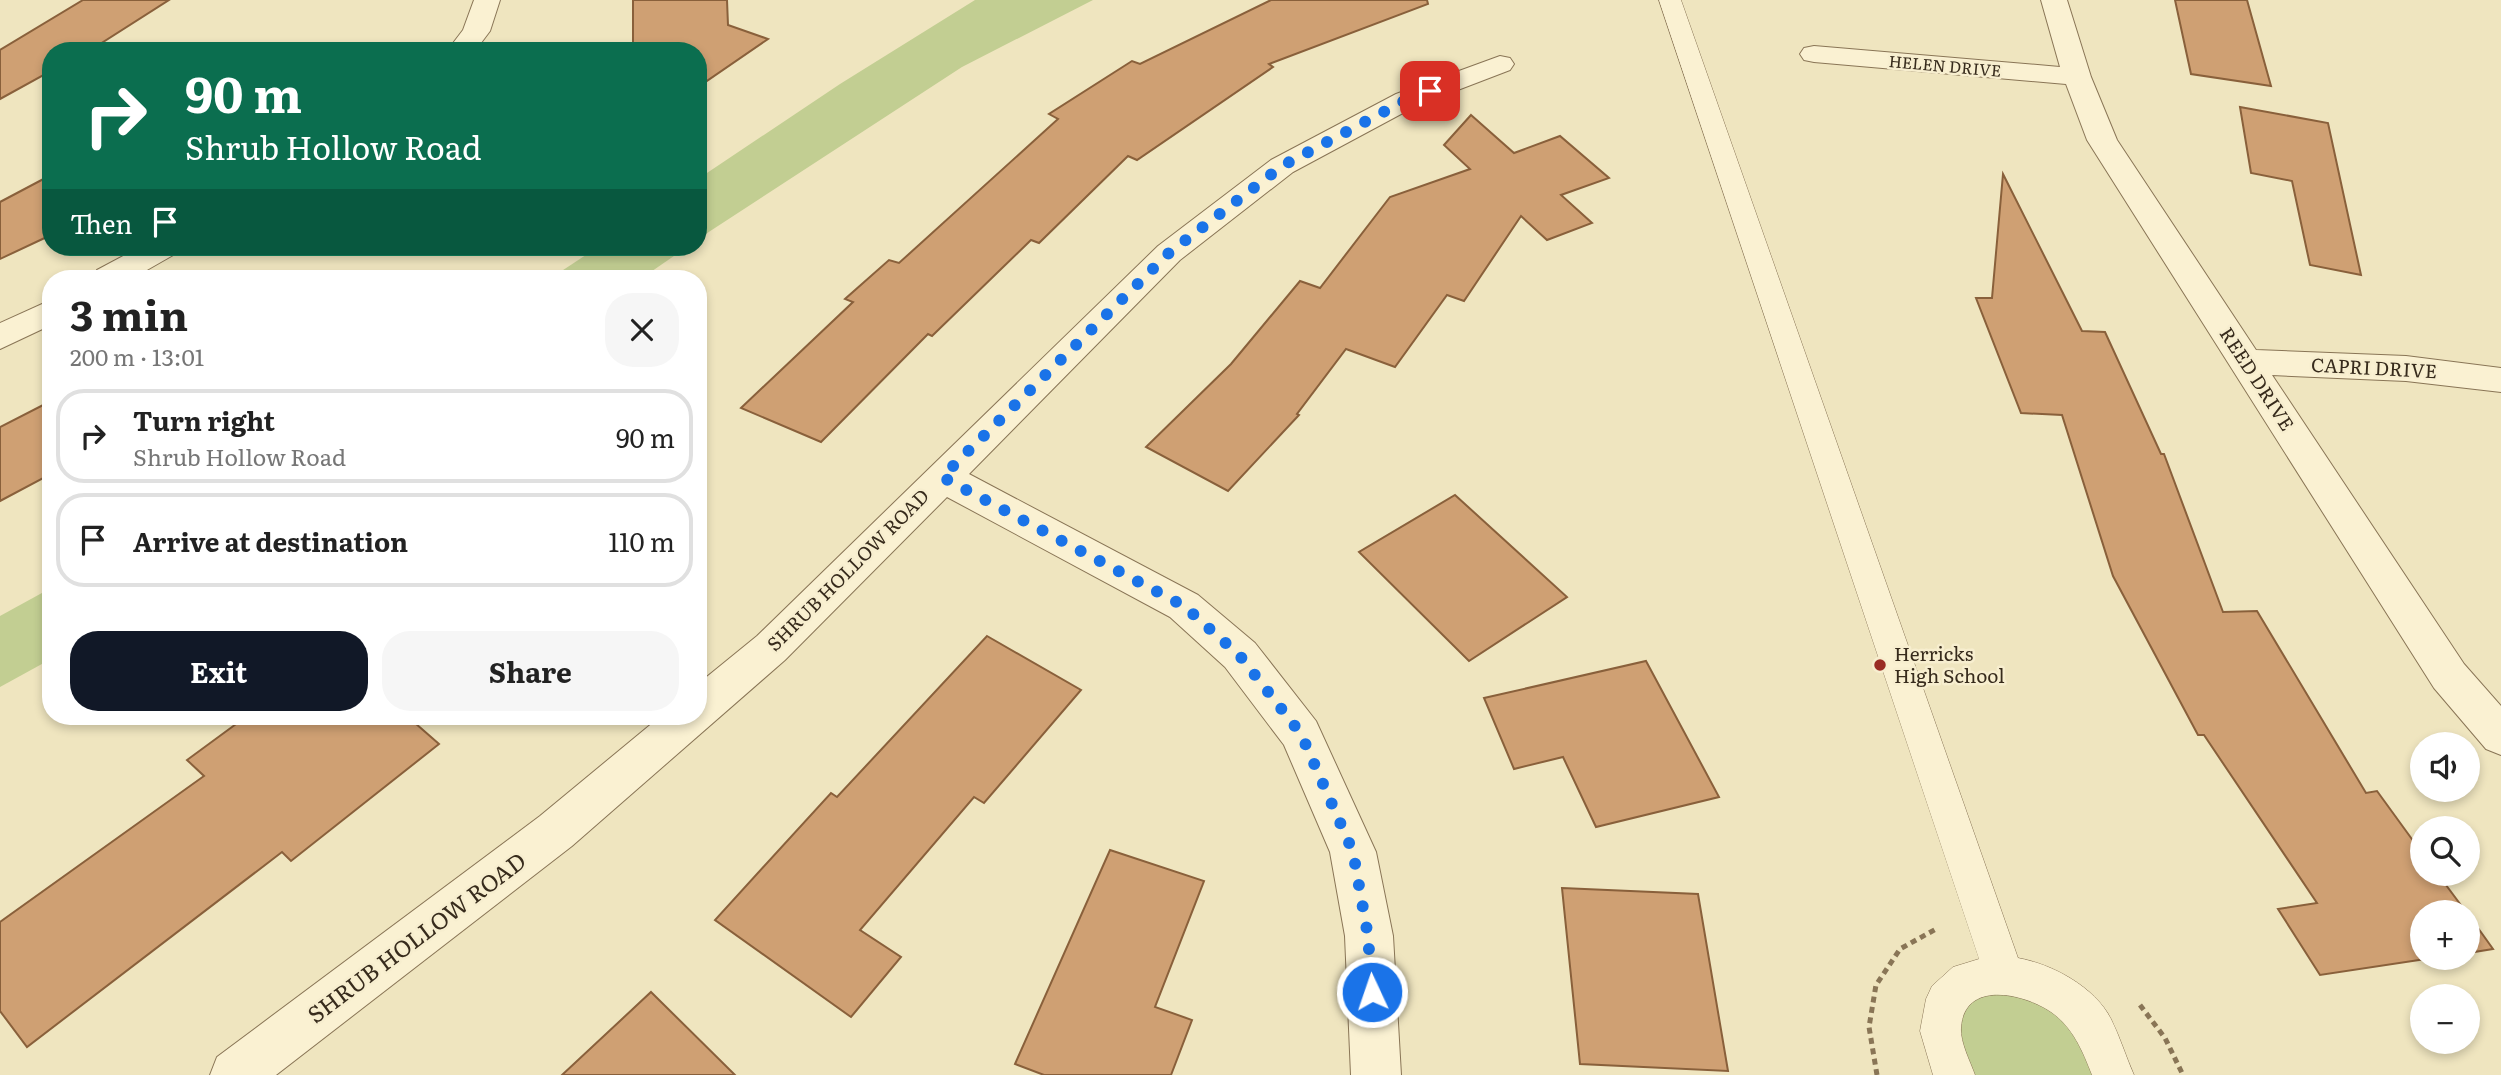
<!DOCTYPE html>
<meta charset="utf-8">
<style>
:root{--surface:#fff;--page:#f6f6f6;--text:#222;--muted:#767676;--line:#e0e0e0;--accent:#111827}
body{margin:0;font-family:Literata,serif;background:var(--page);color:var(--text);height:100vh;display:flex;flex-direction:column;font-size:26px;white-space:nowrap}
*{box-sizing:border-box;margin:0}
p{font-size:23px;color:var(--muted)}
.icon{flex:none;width:38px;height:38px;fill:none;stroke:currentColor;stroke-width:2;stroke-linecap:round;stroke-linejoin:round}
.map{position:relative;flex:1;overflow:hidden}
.panel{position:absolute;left:42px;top:270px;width:665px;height:455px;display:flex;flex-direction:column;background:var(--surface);border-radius:28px;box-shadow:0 4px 10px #0003}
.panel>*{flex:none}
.top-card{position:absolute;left:42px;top:42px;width:665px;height:214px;border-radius:28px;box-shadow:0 4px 10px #0003;background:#0b6e4f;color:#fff;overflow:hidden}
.controls{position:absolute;left:2410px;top:732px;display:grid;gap:14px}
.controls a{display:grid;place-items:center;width:70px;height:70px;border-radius:50%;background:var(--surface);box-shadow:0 4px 10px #0003;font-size:35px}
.pin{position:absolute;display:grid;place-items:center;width:60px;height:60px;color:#fff;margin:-30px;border-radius:14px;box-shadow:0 4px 10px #0006}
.me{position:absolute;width:77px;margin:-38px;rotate:357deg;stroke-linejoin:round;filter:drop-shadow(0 0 5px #0008)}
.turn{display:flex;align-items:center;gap:24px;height:147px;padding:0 28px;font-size:32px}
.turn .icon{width:91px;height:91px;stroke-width:2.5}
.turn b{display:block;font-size:49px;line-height:60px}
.then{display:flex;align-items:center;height:66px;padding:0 28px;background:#0003;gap:14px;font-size:26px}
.round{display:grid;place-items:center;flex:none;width:74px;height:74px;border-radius:28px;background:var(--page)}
.head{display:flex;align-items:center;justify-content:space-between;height:119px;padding:0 28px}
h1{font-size:42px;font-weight:700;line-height:52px}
.cta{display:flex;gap:14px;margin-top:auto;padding:14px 28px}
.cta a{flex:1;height:80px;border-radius:28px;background:var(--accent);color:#fff;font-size:28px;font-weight:700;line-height:80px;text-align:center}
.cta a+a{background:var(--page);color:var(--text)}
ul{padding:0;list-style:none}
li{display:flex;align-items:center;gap:21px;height:94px;margin:0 14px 10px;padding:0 14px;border:4px solid var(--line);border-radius:28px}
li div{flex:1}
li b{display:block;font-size:26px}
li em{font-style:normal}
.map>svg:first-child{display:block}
.green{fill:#c2ce92}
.building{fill:#cfa073;stroke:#89603b;stroke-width:2}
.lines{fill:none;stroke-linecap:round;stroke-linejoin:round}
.service-casing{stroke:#897556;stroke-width:1}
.minor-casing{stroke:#897556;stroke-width:2}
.path{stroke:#897556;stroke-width:5;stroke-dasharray:6 4.5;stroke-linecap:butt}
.service{fill:#faf1d2;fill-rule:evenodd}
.minor{fill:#faf1d2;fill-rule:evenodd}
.route{stroke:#1a73e8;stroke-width:12;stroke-dasharray:0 21.6}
.poi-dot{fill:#9a2c24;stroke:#f7eecf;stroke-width:2.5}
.labels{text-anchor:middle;stroke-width:5;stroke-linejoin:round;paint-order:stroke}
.far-street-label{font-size:16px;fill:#372b1c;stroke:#f7eecf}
.street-label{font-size:19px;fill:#372b1c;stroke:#f7eecf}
.poi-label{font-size:19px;fill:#372b1c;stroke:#f7eecf;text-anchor:start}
.near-street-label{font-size:23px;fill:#372b1c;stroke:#f7eecf}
</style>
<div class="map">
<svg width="2501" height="1075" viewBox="0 0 2501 1075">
<rect width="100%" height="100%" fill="#efe5bf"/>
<g class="green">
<polygon points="975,0 1093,0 962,67 698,239 698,179 840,84"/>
<polygon points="598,247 687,247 642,278 551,278"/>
<polygon points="51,588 51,659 0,687 0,616"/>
<polygon points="2029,978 2113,1075 1954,1075 1940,1013"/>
</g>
<g class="building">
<polygon points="83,0 169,0 89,51 51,51 51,71 0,99 0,50"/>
<polygon points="633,0 727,0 728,25 768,39 698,87 698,51 633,51"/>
<polygon points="1271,0 1427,0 1428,4 1269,64 1273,67 1137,160 1128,156 1039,243 1031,240 932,336 928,334 821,442 741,408 853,302 845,299 889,260 899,263 1058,119 1049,114 1132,61 1140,64"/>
<polygon points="2175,0 2247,0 2271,86 2191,74"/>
<polygon points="2240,107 2328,123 2361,275 2310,265 2292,181 2251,173"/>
<polygon points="1471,115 1514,153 1560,136 1609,178 1561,195 1592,223 1547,240 1521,216 1464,301 1447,295 1395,367 1346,349 1297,414 1299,415 1228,491 1146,447 1231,364 1300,281 1320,288 1390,197 1470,169 1444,145"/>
<polygon points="2003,174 2082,331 2105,332 2161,454 2164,454 2223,612 2257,611 2366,793 2377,791 2422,853 2422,873 2437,873 2466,912 2422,912 2422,957 2439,957 2320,975 2278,909 2317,903 2204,735 2198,735 2113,576 2062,415 2021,413 1976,298 1992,298"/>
<polygon points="51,175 51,235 0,259 0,202"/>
<polygon points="51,401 51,474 0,501 0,427"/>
<polygon points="1455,495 1567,597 1469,661 1359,552"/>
<polygon points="987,636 1081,690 984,803 974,797 860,930 901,957 851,1017 715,920 831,793 837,797"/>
<polygon points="1646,661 1719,797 1596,827 1563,757 1514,769 1484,698"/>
<polygon points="247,716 407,716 439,744 291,861 282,852 27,1047 0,1011 0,922 204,776 187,760"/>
<polygon points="1110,850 1204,881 1155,1007 1192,1020 1171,1075 1044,1075 1015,1064"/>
<polygon points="1562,888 1698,894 1728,1071 1580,1064"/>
<polygon points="2468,914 2493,949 2468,953"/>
<polygon points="651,992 735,1075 562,1075"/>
</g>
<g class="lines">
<defs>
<path id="service" d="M1659 0H1681L2018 958C2052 964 2095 987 2111 1019 2120 1037 2126 1057 2134 1075H2092C2083 1052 2073 1027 2051 1012 2023 993 1964 980 1961 1028 1960 1042 1970 1061 1975 1075H1933L1920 1031 1926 999 1932 986 1953 967 1979 959Z"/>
<g id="minor">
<polygon points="474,0 500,0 490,31 475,51 447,51 463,30"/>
<polygon points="2041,0 2067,0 2091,77 2117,140 2256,350 2406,356 2501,368 2501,392 2406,381 2272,375 2464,664 2501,706 2501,755 2486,749 2434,688 2087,140 2066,84 1814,62 1804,60 1800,54 1804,48 1814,46 2060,67"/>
<polygon points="1500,56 1510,58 1514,64 1510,70 1416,106 1293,172 1180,260 969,474 1198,595 1255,643 1316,721 1376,852 1393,936 1401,1075 1351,1075 1345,936 1330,852 1284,745 1225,667 1170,617 947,497 785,660 572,846 276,1075 210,1075 217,1057 540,816 661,716 698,716 698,684 757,636 1158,246 1271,160 1396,94"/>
<polygon points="140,247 180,247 175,254 133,278 93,278 97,270"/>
<polygon points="51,300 51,325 0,349 0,323"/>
</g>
</defs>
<use href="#service" class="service-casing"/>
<use href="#minor" class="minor-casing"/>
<g class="path">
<polyline points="2140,1005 2165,1038 2183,1075"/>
<polyline points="1877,1075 1869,1027 1876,985 1900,949 1936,929"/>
</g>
<use href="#service" class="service"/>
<use href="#minor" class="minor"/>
</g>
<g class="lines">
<polyline class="route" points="1372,992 1368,936 1353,852 1301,734 1240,656 1184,606 942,477 1169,253 1282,166 1406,100 1430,91"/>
</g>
<circle class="poi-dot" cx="1880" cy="665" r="7"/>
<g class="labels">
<g class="far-street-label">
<text transform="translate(1945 66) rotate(5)" y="6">HELEN DRIVE</text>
</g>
<g class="street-label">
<text transform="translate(2374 368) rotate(3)" y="7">CAPRI DRIVE</text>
<text transform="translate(2257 379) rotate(57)" y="7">REED DRIVE</text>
<text transform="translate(848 570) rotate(-45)" y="7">SHRUB HOLLOW ROAD</text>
</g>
<g class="poi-label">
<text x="1894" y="661">Herricks<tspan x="1894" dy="22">High School</tspan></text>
</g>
<g class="near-street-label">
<text transform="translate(417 938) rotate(-37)" y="8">SHRUB HOLLOW ROAD</text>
</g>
</g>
</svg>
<div class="controls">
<a><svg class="icon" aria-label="sound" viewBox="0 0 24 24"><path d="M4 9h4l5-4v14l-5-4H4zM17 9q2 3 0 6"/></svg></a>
<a><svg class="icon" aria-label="search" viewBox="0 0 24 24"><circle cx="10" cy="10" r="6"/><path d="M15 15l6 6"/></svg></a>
<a>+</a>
<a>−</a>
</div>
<div class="pin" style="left:1430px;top:91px;background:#d93025"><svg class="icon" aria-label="arrive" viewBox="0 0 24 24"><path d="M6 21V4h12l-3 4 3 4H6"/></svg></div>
<svg class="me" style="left:1372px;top:992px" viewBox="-20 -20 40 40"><circle r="17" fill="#1a73e8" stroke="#fff" stroke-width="3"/><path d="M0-11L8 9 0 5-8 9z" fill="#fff"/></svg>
<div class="top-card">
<div class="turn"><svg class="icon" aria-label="right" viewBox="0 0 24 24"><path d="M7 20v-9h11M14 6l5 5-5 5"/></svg><div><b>90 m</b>Shrub Hollow Road</div></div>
<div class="then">Then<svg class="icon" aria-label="arrive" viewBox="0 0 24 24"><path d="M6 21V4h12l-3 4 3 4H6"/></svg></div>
</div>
<section class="panel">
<div class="head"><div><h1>3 min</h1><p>200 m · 13:01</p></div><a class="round"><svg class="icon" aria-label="close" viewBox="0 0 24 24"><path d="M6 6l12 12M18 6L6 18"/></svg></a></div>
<ul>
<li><svg class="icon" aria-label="right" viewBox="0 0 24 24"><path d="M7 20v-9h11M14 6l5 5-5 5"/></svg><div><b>Turn right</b><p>Shrub Hollow Road</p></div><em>90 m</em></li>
<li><svg class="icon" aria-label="arrive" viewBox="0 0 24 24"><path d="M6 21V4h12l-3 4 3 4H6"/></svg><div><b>Arrive at destination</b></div><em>110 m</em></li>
</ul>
<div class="cta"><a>Exit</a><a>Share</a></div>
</section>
</div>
